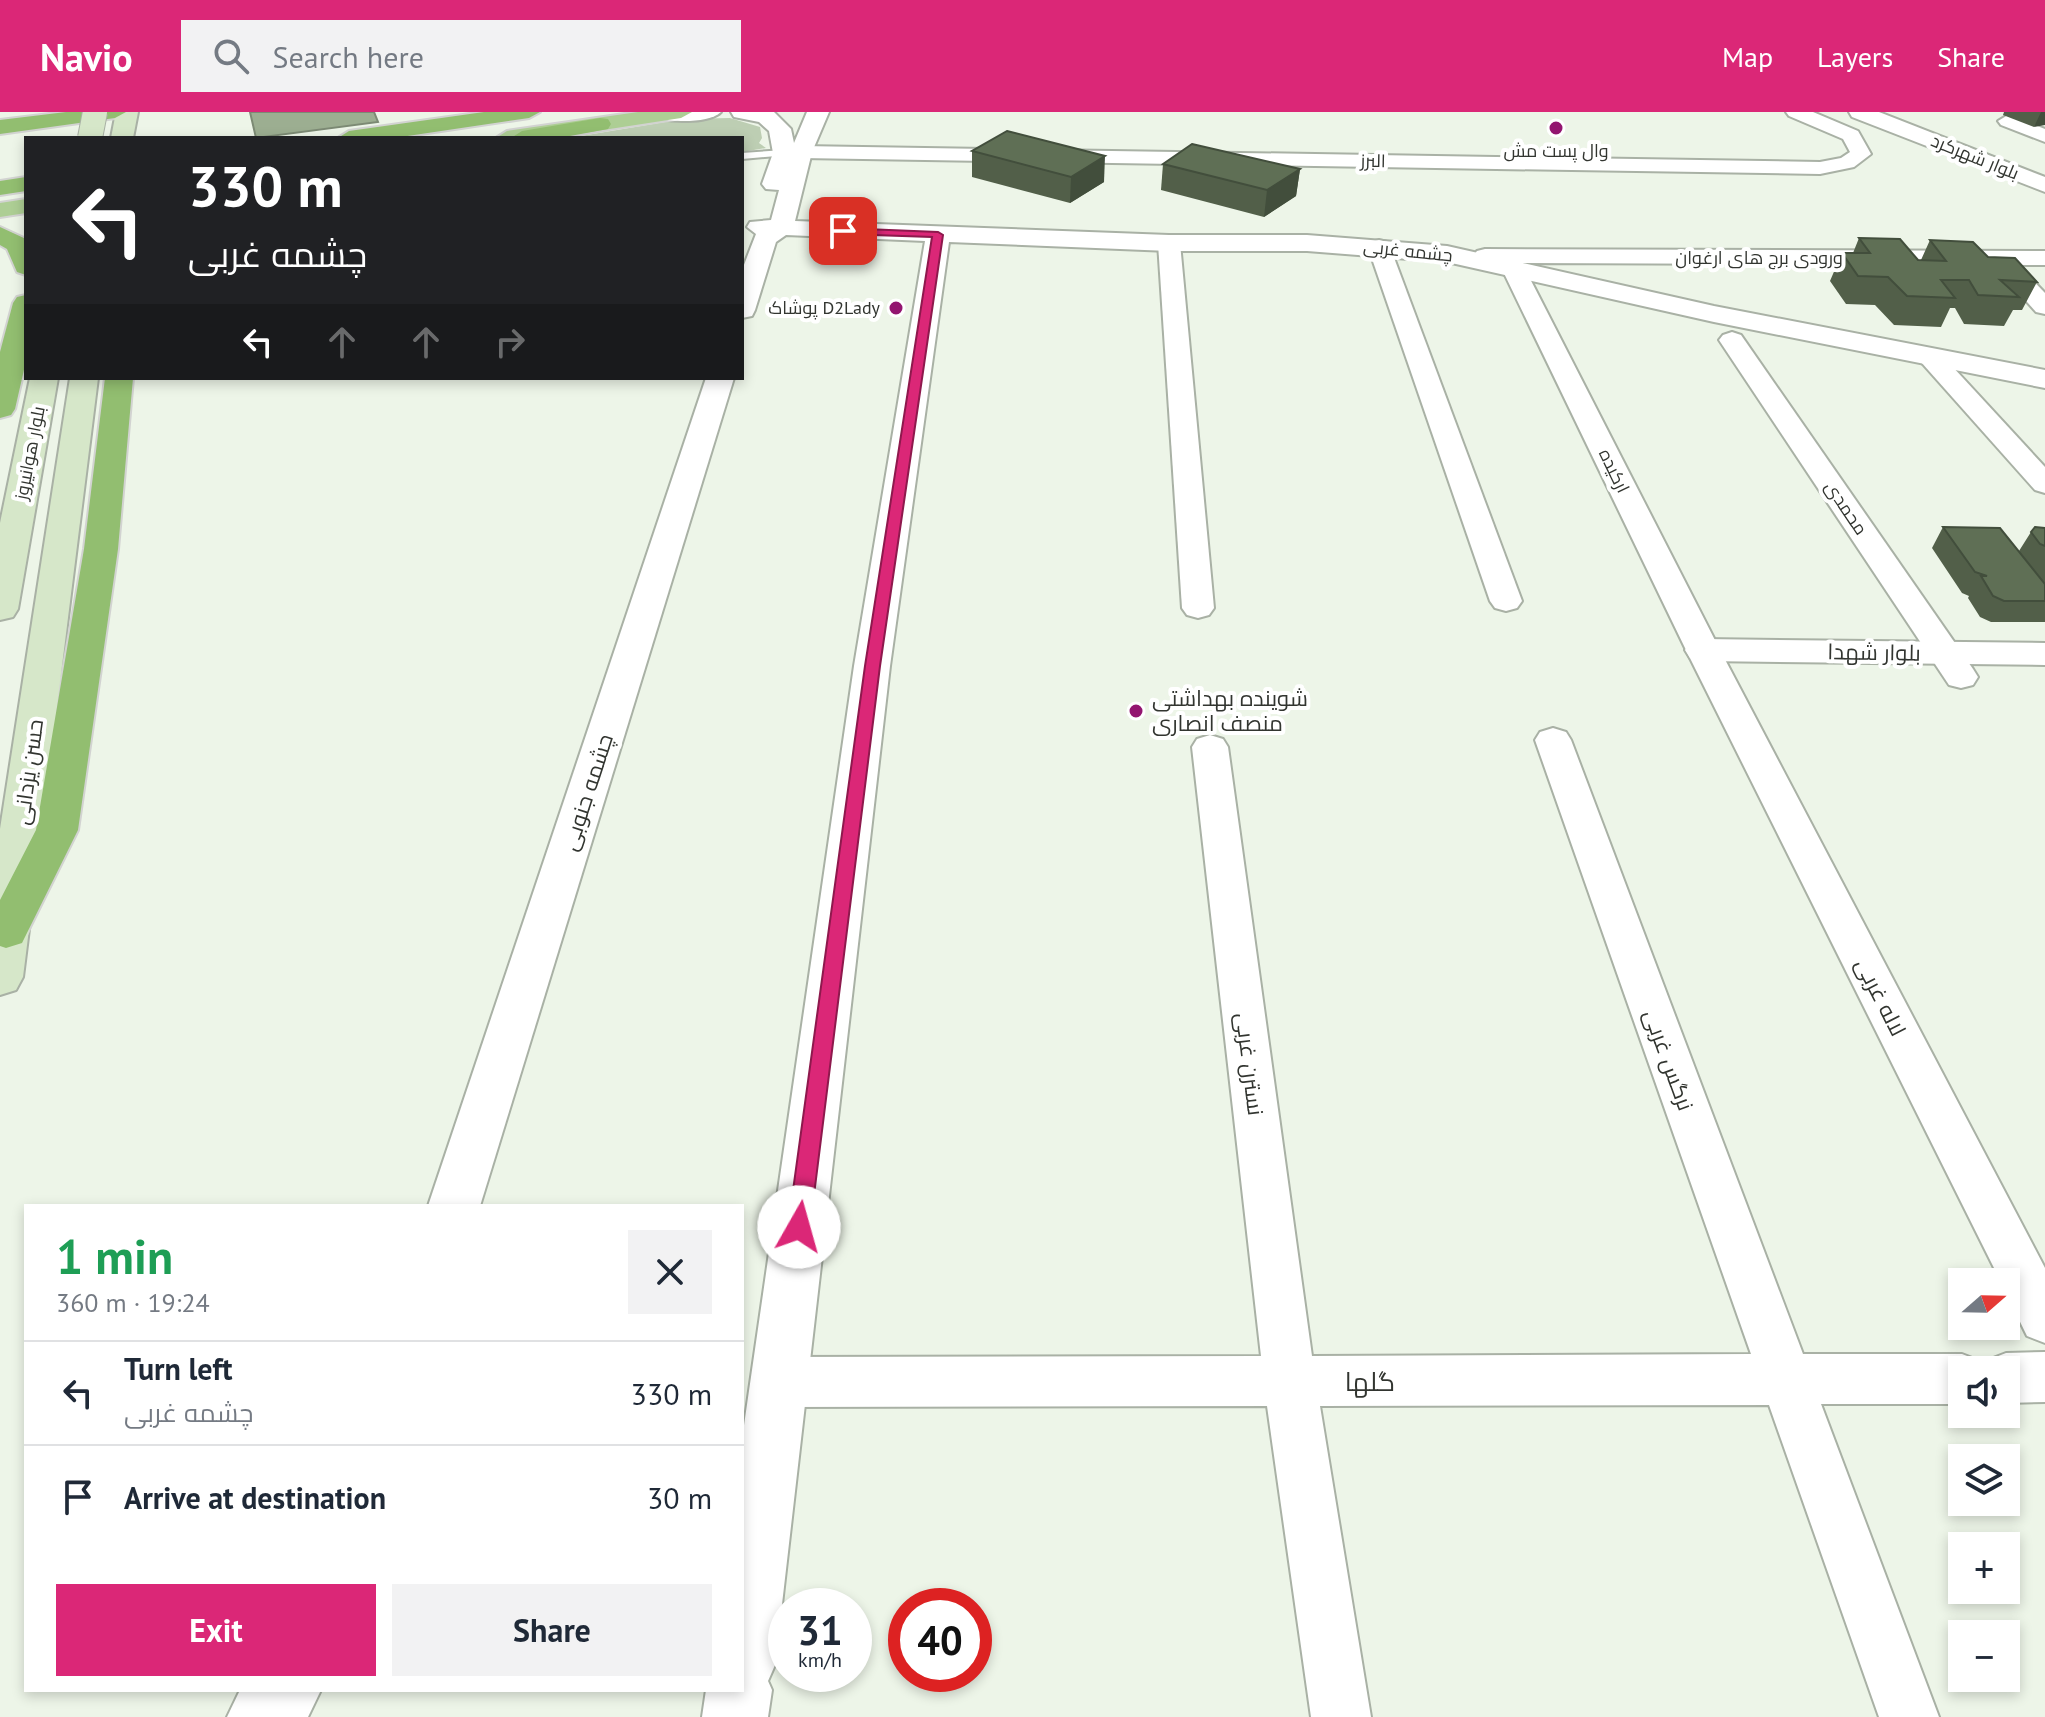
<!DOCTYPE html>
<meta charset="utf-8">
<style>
:root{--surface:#fff;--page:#f2f2f3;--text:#1f2937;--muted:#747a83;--line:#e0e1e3;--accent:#db2777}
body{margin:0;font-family:"PT Sans",Cairo,sans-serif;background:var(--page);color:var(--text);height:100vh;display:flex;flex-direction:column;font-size:30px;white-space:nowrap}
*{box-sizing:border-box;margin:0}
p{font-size:26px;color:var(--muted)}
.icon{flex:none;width:44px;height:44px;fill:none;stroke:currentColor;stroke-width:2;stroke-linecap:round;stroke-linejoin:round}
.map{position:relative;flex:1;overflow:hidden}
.sheet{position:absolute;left:24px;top:1092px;width:720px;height:488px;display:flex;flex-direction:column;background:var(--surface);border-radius:0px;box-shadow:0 4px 12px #0003}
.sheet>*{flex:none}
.hud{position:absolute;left:24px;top:24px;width:720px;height:244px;border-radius:0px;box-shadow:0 4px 12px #0003;background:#202124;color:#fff;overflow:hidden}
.needle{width:52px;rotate:70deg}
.fabs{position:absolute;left:1948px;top:1156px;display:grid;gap:16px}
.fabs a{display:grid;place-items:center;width:72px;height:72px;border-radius:0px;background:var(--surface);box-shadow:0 4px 12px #0003;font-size:40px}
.speed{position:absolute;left:768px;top:1476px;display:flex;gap:16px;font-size:40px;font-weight:700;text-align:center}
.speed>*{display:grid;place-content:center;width:104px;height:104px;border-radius:50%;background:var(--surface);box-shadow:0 4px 12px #0003;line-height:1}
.speed small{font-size:20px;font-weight:400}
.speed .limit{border:12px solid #d22;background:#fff;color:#111}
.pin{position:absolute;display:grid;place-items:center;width:68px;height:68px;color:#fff;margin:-34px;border-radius:16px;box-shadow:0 4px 12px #0006}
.me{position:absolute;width:88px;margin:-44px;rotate:7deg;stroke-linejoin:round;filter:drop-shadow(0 0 6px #0008)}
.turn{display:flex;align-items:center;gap:28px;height:168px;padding:0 32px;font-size:36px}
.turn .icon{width:104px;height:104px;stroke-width:2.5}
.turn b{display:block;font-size:56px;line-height:68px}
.lanes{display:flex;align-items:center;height:76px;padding:0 32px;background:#0003;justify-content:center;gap:40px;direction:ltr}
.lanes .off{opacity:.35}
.round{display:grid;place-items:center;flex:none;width:84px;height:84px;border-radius:0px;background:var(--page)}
.summary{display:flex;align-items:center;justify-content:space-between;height:136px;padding:0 32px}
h1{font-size:48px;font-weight:800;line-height:60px;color:#1e9e55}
.primary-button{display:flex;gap:16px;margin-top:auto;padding:16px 32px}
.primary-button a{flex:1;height:92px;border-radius:0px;background:var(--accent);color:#fff;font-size:32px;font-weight:800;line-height:92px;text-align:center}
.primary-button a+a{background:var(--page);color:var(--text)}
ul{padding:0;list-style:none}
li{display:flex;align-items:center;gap:24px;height:104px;padding:0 32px;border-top:2px solid var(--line)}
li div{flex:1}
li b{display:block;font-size:30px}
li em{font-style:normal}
header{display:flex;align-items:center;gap:48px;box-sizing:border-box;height:112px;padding:0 40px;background:var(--accent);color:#fff}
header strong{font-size:38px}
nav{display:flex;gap:44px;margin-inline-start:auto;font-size:28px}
.search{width:560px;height:72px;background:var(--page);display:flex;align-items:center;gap:20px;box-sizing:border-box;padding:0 28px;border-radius:0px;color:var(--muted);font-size:30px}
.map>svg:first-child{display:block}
.green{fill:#bdceb3}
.water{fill:#9cae91;stroke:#7c8a74;stroke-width:2}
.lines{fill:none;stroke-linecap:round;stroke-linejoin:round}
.service-casing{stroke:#a9b1a5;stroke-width:4}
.minor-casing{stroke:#a9b1a5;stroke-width:4}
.tertiary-casing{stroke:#a9b1a5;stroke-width:4}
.secondary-casing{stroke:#a9b1a5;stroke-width:4}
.primary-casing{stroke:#d2d3d1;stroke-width:4}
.trunk-casing{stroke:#d2d3d1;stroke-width:4}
.service{fill:#fff;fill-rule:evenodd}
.minor{fill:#fff;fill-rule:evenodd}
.tertiary{fill:#fff;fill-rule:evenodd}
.secondary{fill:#d6e7c9;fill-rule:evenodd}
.primary{fill:#adce94;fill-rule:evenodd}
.trunk{fill:#92be70;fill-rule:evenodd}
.secondary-bridge-casing{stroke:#a9b1a5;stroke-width:26;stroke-linecap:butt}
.secondary-bridge{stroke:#d6e7c9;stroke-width:24}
.wall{fill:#525f49}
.shaded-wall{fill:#424e3c}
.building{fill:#5f6f55;stroke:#424e3c;stroke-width:2}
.route{fill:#db2777;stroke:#8e194d;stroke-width:2}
.poi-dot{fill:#931570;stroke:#fff;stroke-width:3}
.labels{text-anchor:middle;stroke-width:8;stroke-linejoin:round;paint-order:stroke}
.far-poi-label{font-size:18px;fill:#323530;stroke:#fff}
.far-street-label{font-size:18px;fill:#323530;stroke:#fff}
.street-label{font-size:22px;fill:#323530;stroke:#fff}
.poi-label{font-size:22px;fill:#323530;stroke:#fff;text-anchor:start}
.near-street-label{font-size:26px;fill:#323530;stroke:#fff}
</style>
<header>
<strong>Navio</strong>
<div class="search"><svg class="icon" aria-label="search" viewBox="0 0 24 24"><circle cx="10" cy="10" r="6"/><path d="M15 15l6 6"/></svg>Search here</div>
<nav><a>Map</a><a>Layers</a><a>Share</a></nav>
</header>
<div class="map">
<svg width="2045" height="1605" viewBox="0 0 2045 1605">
<rect width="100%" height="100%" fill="#edf5e8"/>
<polygon class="green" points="730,6 760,15 762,26 759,31 766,36 742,40 742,26 569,26 683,7"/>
<polygon class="water" points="250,0 374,0 378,10 256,26"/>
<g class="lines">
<defs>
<polygon id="service" points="784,38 788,39 788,43 742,47 742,41"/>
<g id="minor">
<polygon points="1786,0 1813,0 1858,19 1871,42 1854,55 1820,62 801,46 791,40 801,34 1820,50 1841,46 1850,40 1843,27 1789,4"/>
<polygon points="2008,3 2045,17 2045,30 2001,13 1998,9"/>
<polygon points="1169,124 1177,126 1180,131 1214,496 1209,503 1198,506 1187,503 1182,496 1158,131 1161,126"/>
<polygon points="1379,128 1387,130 1390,135 1522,489 1517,496 1506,499 1495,496 1490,489 1368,135 1371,130"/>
<polygon points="1485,137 2045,139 2045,153 1522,151 1720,538 2045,1156 2045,1231 2027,1224 2006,1181 2006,1170 2001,1170 1686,538 1501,155 1504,151 1477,149 1473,144 1477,139"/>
<polygon points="2014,155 2022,157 2045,181 2045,202 2036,200 2002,162 2006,157"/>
<polygon points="1732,220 1741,223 1973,557 1978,565 1973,573 1961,576 1949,573 1719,228 1723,223"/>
<polygon points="1930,237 1939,240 2045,355 2045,381 2035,378 1921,250 1917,245 1921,240"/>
<polygon points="1553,616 1566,620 1571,628 1803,1242 1962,1242 1980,1249 1984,1257 1988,1248 2006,1241 2045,1240 2045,1290 2006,1291 2006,1258 1962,1258 1962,1292 1821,1292 1939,1605 1879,1605 1769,1293 1320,1294 1371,1605 1311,1605 1267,1294 779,1295 761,1288 753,1270 761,1252 779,1245 1261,1244 1192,635 1197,627 1210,623 1223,627 1228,635 1312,1244 1751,1242 1535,628 1540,620"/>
</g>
<g id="tertiary">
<path d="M660 0H721C710 11 676 10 661 7Z"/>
<polygon points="731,0 774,0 791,17 794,31 807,0 829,0 812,40 795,109 1169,123 1307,123 1447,134 1714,194 2045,258 2045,276 1714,210 1447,150 1307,139 1169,139 949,130 890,554 775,1553 768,1569 772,1578 768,1605 702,1605 706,1578 742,1578 742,1327 854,554 925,129 786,123 776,130 755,198 752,204 742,206 742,158 756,122 747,115 750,110 771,108 779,78 766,77 762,72 773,41 769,19 759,10 734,5"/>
<polygon points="1849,0 1879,0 2045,65 2045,80 1852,5"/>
<polygon points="706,266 734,266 480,1094 428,1094"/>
<polygon points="1703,527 2045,531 2045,553 1703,549 1690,546 1685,538 1690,530"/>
<polygon points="240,1578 321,1578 308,1605 227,1605"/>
</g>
<g id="secondary">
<polygon points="116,0 138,0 133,26 111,26"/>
<polygon points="30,266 58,266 18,497 13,505 0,508 0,411"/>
<polygon points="70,266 98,266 23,865 16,878 0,883 0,717"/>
</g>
<g id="primary">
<polygon points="638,0 692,0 681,6 551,26 496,26 507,19"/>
<polygon points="26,87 26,101 0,105 0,91"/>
</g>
<g id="trunk">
<polygon points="66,0 126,0 115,6 0,22 0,8"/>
<polygon points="484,0 540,0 529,6 394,26 338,26 349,19"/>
<polygon points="600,6 608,7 611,12 608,17 559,26 511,26 522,19"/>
<polygon points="26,65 26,79 0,83 0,69"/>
<polygon points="0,115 26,127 26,163 17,160 7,137 0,133"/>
<polygon points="26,183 26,249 15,297 11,303 0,306 0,240 13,191 17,185"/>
<polygon points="105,266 133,266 118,437 78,718 22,831 6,836 0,834 0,788 36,718 84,437"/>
</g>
</defs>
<use href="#service" class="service-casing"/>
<use href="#minor" class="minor-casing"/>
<use href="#tertiary" class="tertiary-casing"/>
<use href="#secondary" class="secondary-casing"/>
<use href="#primary" class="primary-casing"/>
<use href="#trunk" class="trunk-casing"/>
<use href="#service" class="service"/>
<use href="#minor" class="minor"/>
<use href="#tertiary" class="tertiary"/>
<use href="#secondary" class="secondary"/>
<use href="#primary" class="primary"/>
<use href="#trunk" class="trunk"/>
<defs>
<polyline id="secondary-bridge" points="90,26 95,0"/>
</defs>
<use href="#secondary-bridge" class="secondary-bridge-casing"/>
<use href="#secondary-bridge" class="secondary-bridge"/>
</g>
<g class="wall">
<polygon points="2004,0 2045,0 2034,15 2003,3"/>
<polygon points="972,39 1104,70 1070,91 972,65"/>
<polygon points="1163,52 1300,57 1296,84 1264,105 1161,78"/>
<polygon points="1859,126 1918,148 1921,148 1930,128 1988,145 2037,170 2022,198 2013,198 2004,214 1964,212 1955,196 1950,196 1941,215 1894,213 1875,193 1846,192 1830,169 1842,141 1853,141"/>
<polygon points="1943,415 2019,439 2031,420 2045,416 2045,510 1991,510 1980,505 1968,486 1969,484 1962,481 1932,436"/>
</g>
<g class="shaded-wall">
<polygon points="2041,0 2045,0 2045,13 2034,15"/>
<polygon points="1105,44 1104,70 1070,91 1071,65"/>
<polygon points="1300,57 1296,84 1264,105 1267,78"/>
</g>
<g class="building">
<polygon points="1007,19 1105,44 1071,65 972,39"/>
<polygon points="1192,32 1300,57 1267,78 1163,52"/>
<polygon points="1859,126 1900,127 1918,148 1946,149 1930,128 1973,130 1988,145 2015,146 2037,170 2000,168 2019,185 1978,183 1969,168 1941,168 1955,186 1907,184 1888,165 1858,164 1842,141 1870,141"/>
<polygon points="1943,415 2000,416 2045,472 2045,489 2004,489 1993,484 1981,464 1987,464 1975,460"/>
<polygon points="2035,415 2045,416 2045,434 2040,432 2031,420"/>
</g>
<polygon class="route" points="840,116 938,120 943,123 880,554 810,1115 807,1122 799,1125 791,1122 788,1115 865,554 932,125 843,122 838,119"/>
<g class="poi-dot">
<circle cx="1556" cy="16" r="8"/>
<circle cx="896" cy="196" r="8"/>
<circle cx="1136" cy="599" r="8"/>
</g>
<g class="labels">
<g class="far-poi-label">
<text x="1556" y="45">وال پست مش</text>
<text x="880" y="202" text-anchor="end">پوشاک D2Lady</text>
</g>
<g class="far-street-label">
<text transform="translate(1975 45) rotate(22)" y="6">بلوار شهرکرد</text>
<text transform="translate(1373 49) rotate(1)" y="6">البرز</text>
<text transform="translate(1408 139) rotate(6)" y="6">چشمه غربی</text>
<text x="1759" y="152">ورودی برج های ارغوان</text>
<text transform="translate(30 341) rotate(-79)" y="6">بلوار هوانیروز</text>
<text transform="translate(1614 359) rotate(64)" y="6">ارکیده</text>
<text transform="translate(1846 396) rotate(56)" y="6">محمدی</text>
</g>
<g class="street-label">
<text transform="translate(1874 540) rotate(1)" y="8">بلوار شهدا</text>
<text transform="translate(28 660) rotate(-82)" y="8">حسن یزدانی</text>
<text transform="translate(587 680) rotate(-72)" y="8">چشمه جنوبی</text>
<text transform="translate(1881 885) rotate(63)" y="8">لاله غربی</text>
<text transform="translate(1669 948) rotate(70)" y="8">نرگس غربی</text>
<text transform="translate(1250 952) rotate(83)" y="8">نسترن غربی</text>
</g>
<g class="poi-label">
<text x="1152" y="594">شوینده بهداشتی<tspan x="1152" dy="25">منصف انصاری</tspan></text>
</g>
<g class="near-street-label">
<text x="1370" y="1279">گلها</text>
</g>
</g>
</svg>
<div class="fabs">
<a><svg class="needle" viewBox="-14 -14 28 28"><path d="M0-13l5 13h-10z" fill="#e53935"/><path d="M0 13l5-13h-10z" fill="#747a83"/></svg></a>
<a><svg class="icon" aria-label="sound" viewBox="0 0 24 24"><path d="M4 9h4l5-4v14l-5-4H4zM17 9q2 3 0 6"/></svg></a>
<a><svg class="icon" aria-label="layers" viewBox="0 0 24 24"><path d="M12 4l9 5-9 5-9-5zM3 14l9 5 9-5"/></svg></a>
<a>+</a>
<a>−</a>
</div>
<div class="speed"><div>31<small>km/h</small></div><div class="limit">40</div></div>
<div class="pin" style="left:843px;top:119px;background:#d93025"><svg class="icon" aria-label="arrive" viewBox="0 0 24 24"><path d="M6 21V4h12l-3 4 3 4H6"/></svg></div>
<svg class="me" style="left:799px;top:1115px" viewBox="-20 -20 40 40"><circle r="19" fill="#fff"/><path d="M0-13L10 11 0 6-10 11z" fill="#db2777"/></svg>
<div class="hud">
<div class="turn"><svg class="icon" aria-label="left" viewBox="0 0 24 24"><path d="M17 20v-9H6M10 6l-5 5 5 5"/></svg><div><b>330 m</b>چشمه غربی</div></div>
<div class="lanes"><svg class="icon" aria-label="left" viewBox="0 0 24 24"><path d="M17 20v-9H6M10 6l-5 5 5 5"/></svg><svg class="icon off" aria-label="ahead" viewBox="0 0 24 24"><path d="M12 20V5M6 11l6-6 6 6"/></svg><svg class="icon off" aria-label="ahead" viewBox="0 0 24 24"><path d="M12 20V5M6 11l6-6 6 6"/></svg><svg class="icon off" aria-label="right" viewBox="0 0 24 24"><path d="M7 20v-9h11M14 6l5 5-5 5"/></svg></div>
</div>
<section class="sheet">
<div class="summary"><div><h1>1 min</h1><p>360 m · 19:24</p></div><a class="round"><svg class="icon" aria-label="close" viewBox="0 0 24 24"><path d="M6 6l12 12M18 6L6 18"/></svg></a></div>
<ul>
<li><svg class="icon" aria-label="left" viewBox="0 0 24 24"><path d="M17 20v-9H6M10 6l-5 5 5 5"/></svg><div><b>Turn left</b><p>چشمه غربی</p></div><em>330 m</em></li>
<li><svg class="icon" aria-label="arrive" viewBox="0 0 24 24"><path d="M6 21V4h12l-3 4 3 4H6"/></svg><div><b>Arrive at destination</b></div><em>30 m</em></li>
</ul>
<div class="primary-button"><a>Exit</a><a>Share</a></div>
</section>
</div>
